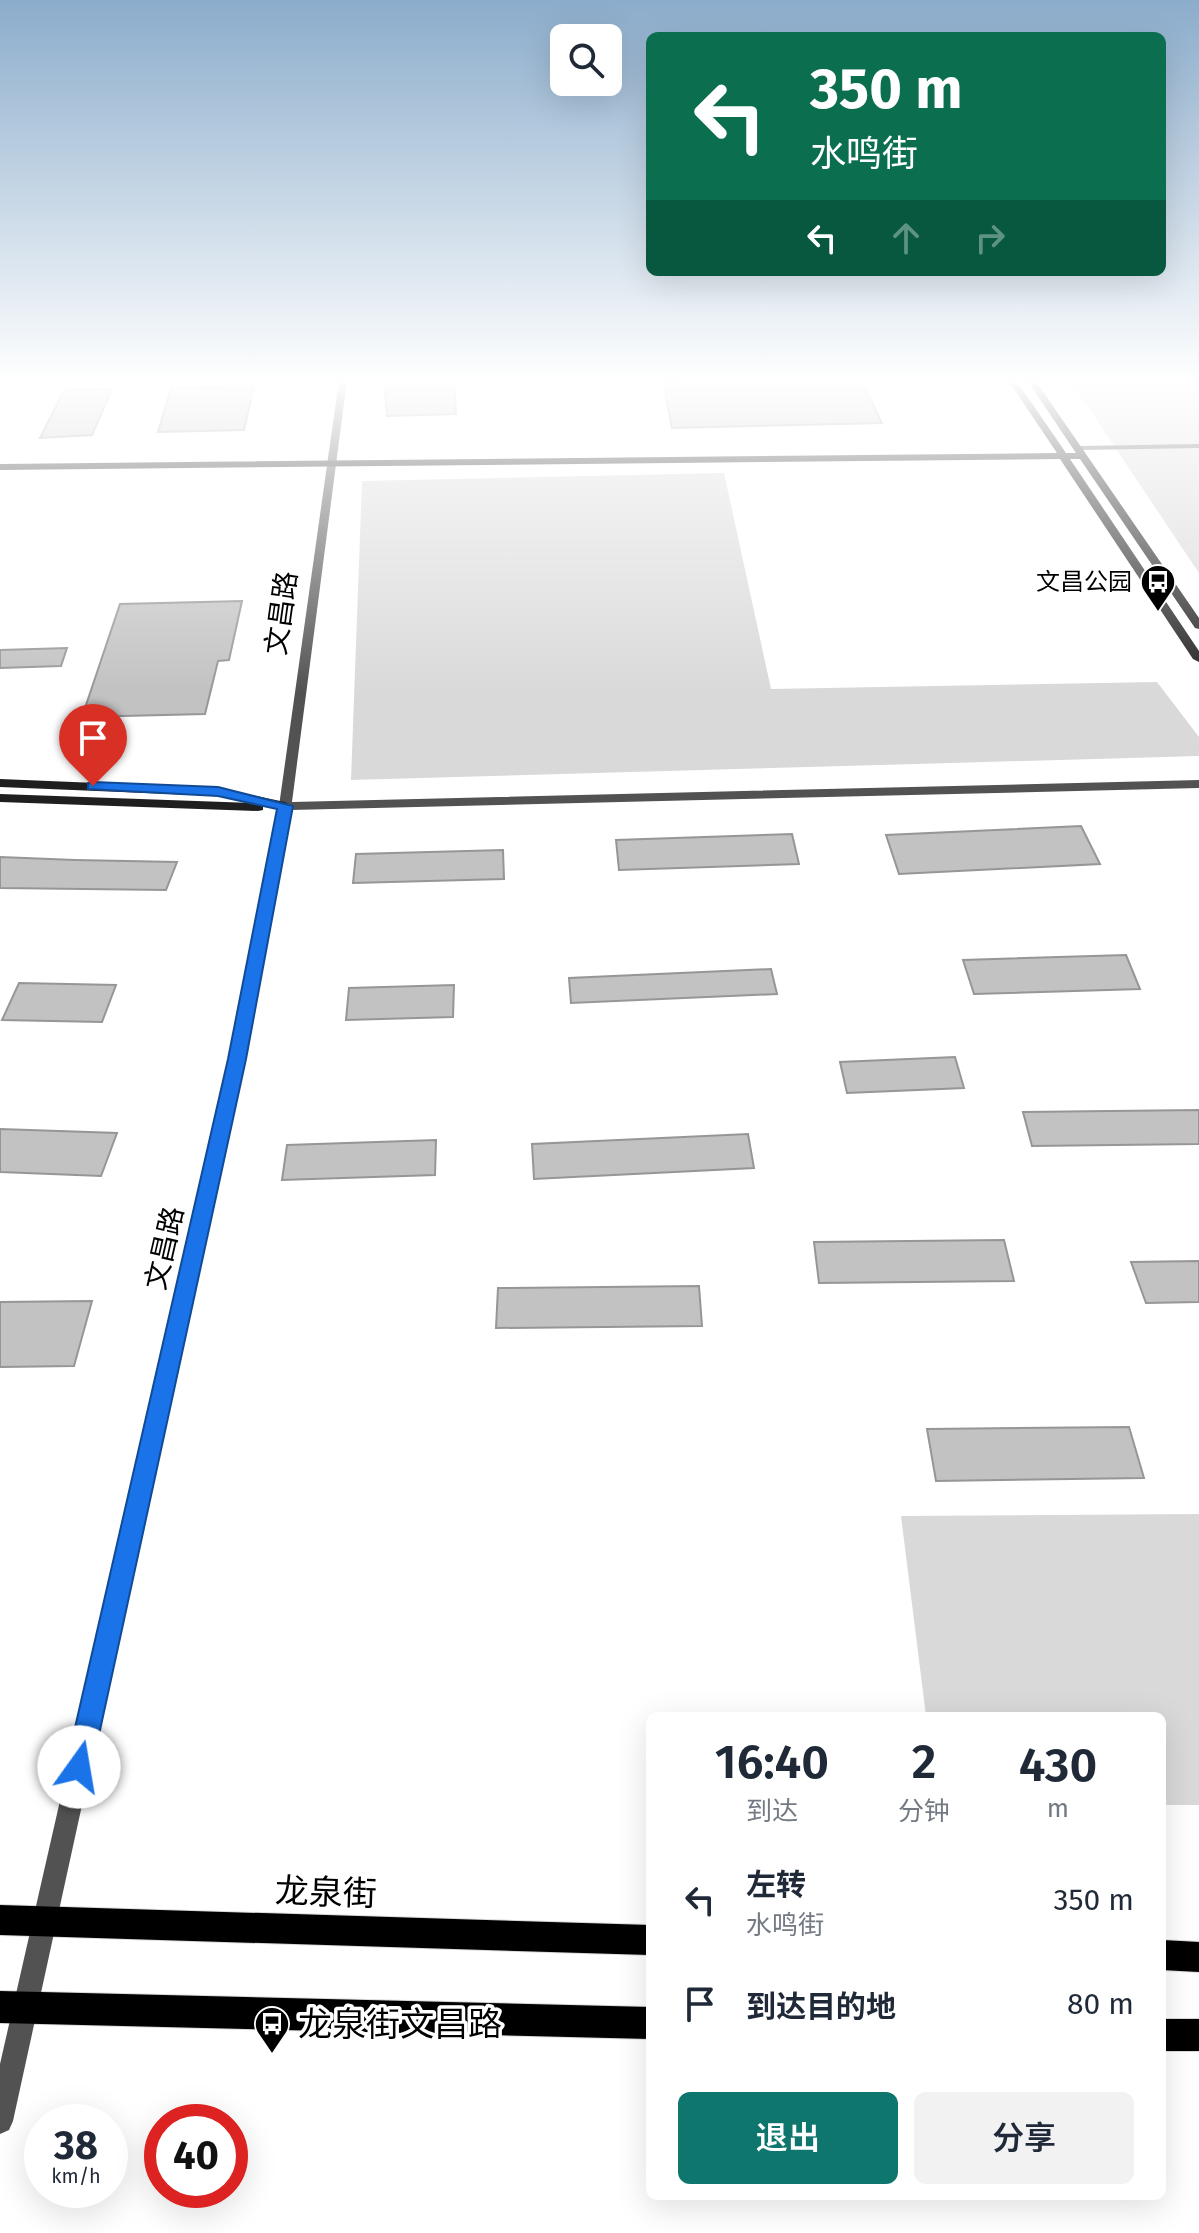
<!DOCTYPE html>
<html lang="zh">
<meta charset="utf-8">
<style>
:root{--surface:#fff;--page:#f2f2f3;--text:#1f2937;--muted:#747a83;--accent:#0f766e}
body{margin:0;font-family:"Fira Sans","Noto Sans SC",sans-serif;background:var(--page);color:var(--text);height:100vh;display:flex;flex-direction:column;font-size:30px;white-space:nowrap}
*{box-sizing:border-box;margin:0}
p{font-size:26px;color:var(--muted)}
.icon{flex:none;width:44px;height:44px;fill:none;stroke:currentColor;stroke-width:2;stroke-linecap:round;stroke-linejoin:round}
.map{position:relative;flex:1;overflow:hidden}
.details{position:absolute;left:646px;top:1712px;width:520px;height:488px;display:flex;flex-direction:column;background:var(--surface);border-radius:12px;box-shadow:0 8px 32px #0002}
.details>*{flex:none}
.banner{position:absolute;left:646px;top:32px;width:520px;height:244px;border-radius:12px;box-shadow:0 8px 32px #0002;background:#0b6e4f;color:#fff;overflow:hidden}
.buttons{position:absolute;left:550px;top:24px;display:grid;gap:16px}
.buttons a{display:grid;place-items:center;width:72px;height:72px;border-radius:12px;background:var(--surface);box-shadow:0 8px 32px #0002;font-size:40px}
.speed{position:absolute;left:24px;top:2104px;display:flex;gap:16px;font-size:40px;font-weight:700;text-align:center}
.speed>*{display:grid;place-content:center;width:104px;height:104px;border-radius:50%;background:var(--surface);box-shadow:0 8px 32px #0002;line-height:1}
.speed small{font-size:20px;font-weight:400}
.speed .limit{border:12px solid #d22;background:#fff;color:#111}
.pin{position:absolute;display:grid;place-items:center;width:68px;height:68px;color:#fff;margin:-82px -34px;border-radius:50% 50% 50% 0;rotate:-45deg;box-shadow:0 0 8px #0007}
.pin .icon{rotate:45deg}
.me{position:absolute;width:88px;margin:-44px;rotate:13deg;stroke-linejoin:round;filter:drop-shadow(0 0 6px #0008)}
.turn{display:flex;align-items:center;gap:28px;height:168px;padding:0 32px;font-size:36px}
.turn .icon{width:104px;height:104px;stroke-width:2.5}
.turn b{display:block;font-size:56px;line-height:68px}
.lanes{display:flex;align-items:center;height:76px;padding:0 32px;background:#0003;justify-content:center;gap:40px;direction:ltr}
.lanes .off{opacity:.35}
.eta{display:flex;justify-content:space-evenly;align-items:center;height:136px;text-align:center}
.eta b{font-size:48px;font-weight:600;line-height:56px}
.primary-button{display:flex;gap:16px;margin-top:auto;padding:16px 32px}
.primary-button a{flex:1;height:92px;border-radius:12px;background:var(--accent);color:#fff;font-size:32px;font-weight:600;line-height:92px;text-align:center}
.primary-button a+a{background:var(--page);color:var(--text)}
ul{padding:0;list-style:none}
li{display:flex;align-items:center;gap:24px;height:104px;padding:0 32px}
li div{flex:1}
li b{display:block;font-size:30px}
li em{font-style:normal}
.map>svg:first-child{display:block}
.green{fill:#d9d9d9}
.building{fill:#c2c2c2;stroke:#969696;stroke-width:2}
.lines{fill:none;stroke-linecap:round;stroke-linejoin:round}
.primary-casing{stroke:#dbdbdb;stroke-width:2}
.service{fill:#525252;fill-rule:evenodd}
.tertiary{fill:#525252;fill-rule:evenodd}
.secondary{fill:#1f1f1f;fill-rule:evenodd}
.primary{fill:#000;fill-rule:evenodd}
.route{fill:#1a73e8;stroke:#114b97;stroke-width:2}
.labels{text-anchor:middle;stroke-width:7;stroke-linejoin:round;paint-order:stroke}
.far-poi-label{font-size:24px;fill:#000;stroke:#fff;text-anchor:end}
.street-label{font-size:28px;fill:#000;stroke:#fff}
.near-street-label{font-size:34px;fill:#000;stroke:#fff}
.near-poi-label{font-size:34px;fill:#000;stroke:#fff;text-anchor:start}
</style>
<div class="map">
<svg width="1199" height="2233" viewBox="0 0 1199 2233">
<rect width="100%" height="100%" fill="#fff"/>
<g class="green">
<polygon points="1070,380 1199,380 1199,573"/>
<polygon points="724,473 771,689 1157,682 1199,737 1199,756 351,780 362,481"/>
<polygon points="1199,1514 1199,1805 1162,1805 1162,1716 926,1716 901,1516"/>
</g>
<g class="building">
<polygon points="384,380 454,380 456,414 387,416"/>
<polygon points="736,380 861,380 882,423 672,428 663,382"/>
<polygon points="254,386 244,430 158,432 171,388"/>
<polygon points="112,389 92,435 40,438 64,390"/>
<polygon points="242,601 229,660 218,661 205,714 82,717 120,604"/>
<polygon points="67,648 61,666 0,668 0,650"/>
<polygon points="1081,826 1100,864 899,874 886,835"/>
<polygon points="792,834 799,864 619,870 616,840"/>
<polygon points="503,850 504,879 353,883 356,854"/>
<polygon points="0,857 75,860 177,862 166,890 0,888"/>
<polygon points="1126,955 1140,989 974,994 963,960"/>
<polygon points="771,969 777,994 571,1003 569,978"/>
<polygon points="19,983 116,985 102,1022 2,1020"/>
<polygon points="454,985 453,1017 346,1020 349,988"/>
<polygon points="955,1057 964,1088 847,1093 840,1062"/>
<polygon points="1199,1110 1199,1144 1032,1146 1023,1112"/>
<polygon points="0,1129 117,1133 101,1176 0,1172"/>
<polygon points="748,1134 754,1168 534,1179 532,1144"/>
<polygon points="436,1140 435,1175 282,1180 287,1145"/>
<polygon points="1004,1240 1014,1281 819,1283 814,1242"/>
<polygon points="1199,1261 1199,1302 1146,1303 1131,1262"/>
<polygon points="699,1286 702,1326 496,1328 498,1288"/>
<polygon points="92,1301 74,1366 0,1367 0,1302"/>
<polygon points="1129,1427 1144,1478 936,1481 927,1429"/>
</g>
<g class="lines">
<defs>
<g id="primary">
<polygon points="0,1905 650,1925 650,1955 0,1935"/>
<polygon points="1162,1940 1199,1942 1199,1972 1162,1970"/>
<polygon points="0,1991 650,2007 650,2039 0,2023"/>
<rect x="1162" y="2019" width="37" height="32"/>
</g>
</defs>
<use href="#primary" class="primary-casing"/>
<polygon class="service" points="1199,444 1199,448 1080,450 1076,448 1080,446"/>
<polygon class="tertiary" points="339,380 347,380 292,802 1199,780 1199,788 291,810 245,1059 13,2121 9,2130 0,2134 0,2064 229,1059 279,806"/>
<g class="secondary">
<polygon points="1008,380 1016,380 1066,453 1076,453 1027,380 1035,380 1199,618 1199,629 1195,628 1080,459 1070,459 1199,651 1199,662 1193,659 1060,459 0,470 0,464 1057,453"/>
<polygon points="0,779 218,788 285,802 291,806 285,810 263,805 263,810 258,811 0,802 0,794 252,803 218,796 0,787"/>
</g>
<use href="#primary" class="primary"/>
</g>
<linearGradient id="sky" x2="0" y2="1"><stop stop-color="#8baccb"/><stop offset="0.55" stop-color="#fff"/><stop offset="1" stop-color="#fff" stop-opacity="0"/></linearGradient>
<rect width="1199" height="692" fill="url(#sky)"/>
<polygon class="route" points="93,782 218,787 293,806 246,1059 92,1767 88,1776 79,1780 70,1776 66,1767 228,1059 277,809 218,796 88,789 88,783"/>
<defs>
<symbol id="bus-pin" viewBox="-11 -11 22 30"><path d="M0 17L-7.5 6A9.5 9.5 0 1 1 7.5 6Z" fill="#000" stroke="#fff"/><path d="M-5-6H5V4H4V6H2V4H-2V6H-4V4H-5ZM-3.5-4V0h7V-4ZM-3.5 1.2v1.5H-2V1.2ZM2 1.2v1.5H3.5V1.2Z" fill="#fff"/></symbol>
</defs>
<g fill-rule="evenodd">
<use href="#bus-pin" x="1138" y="562" width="40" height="54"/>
<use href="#bus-pin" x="252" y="2004" width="40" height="54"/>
</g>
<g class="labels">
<g class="far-poi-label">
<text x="1132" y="590">文昌公园</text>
</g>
<g class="street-label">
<text transform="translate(281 613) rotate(-82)" y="10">文昌路</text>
<text transform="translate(164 1248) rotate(-77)" y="10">文昌路</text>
</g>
<g class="near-street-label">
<text transform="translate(326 1892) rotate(2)" y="12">龙泉街</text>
</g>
<g class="near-poi-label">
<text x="298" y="2036">龙泉街文昌路</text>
</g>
</g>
</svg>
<div class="buttons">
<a><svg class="icon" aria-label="search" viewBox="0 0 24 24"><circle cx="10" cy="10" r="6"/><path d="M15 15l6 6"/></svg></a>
</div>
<div class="speed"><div>38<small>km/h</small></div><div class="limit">40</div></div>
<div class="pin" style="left:93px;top:786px;background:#d93025"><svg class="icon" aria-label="arrive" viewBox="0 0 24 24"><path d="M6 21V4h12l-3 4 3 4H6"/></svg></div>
<svg class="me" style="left:79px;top:1767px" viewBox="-20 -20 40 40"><circle r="19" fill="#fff"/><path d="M0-13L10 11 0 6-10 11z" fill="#1a73e8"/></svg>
<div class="banner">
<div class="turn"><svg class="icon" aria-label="left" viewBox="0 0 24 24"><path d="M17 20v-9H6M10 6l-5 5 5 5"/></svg><div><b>350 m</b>水鸣街</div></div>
<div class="lanes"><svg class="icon" aria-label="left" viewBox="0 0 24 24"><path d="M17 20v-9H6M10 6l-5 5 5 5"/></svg><svg class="icon off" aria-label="ahead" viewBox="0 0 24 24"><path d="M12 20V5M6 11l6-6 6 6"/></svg><svg class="icon off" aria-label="right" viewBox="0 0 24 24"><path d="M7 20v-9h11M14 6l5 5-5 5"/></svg></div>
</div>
<section class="details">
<div class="eta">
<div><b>16:40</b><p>到达</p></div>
<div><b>2</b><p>分钟</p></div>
<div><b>430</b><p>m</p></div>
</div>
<ul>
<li><svg class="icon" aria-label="left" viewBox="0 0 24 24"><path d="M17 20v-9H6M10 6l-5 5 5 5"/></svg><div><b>左转</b><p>水鸣街</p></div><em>350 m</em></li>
<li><svg class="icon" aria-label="arrive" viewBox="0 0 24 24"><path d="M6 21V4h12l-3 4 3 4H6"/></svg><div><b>到达目的地</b></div><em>80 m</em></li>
</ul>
<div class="primary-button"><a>退出</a><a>分享</a></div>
</section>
</div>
